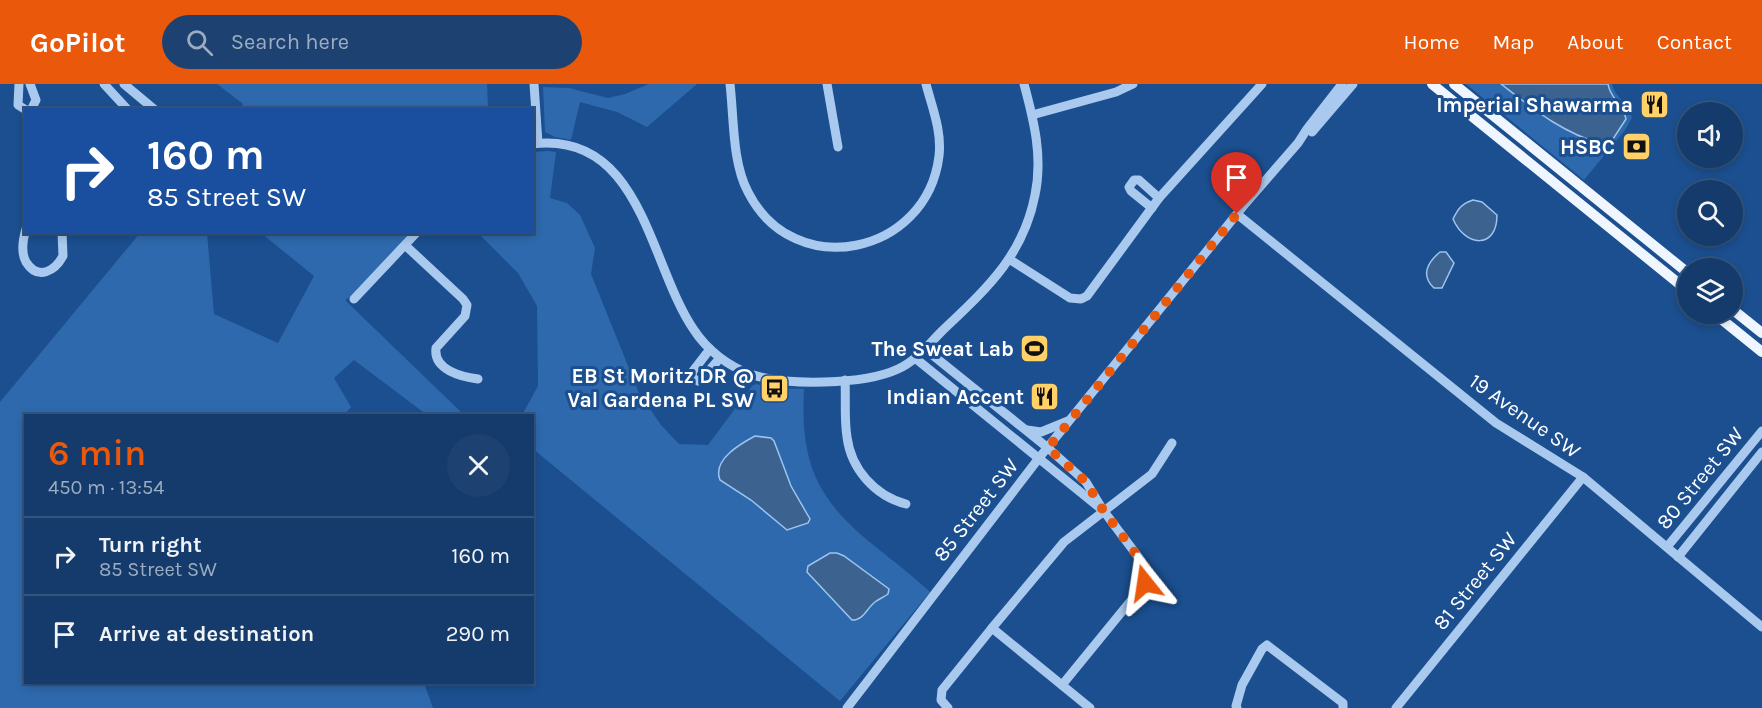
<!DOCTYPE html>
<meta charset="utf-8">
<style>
:root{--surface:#143b6b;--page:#1d4271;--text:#f1f3f6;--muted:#9dadc1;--line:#33557e;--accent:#ea580c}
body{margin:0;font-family:Karla,sans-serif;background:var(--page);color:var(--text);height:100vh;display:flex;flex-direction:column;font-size:22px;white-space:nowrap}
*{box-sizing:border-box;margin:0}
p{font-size:20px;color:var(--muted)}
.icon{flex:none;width:33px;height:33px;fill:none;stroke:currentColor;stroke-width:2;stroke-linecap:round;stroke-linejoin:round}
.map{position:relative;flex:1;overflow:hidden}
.sheet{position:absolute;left:24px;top:330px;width:510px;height:270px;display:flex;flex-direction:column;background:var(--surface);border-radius:0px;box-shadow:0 3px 9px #0003,0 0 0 2px var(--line)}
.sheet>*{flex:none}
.top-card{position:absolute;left:24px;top:24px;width:510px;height:126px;border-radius:0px;box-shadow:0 3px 9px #0003,0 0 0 2px var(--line);background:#1a4fa0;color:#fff;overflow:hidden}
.tools{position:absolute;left:1677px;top:18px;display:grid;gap:12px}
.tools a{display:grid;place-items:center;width:66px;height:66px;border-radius:50%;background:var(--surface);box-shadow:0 3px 9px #0003,0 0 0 2px var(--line);font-size:30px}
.pin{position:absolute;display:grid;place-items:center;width:51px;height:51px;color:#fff;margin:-62px -26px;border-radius:50% 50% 50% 0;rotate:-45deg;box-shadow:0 0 6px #0007}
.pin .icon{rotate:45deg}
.me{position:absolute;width:66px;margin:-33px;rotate:345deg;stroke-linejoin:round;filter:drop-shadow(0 0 4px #0008)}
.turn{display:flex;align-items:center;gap:21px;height:126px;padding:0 24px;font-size:27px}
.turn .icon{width:78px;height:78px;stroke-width:2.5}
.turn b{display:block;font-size:42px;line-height:51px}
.round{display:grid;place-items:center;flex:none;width:63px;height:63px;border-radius:32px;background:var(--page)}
.summary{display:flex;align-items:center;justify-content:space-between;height:102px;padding:0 24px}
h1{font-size:36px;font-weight:600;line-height:45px;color:var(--accent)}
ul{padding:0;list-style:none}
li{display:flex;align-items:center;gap:18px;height:78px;padding:0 24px;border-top:2px solid var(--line)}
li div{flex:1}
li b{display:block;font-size:22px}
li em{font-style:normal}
header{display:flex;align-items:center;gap:36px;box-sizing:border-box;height:84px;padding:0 30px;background:var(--accent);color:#fff}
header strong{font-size:28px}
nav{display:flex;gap:33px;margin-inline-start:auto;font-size:21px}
.search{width:420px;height:54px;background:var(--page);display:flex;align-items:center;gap:15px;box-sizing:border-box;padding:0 21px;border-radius:33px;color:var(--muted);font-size:22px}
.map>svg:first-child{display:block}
.green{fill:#2e69ad}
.water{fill:#3c6290;stroke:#9cc4f0;stroke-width:1.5}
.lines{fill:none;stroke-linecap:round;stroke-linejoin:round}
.minor{stroke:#a9c9ee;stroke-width:9}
.major{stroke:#f0f6ff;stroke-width:10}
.route{stroke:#ea580c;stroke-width:10;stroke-dasharray:0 18}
.labels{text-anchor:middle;stroke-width:6;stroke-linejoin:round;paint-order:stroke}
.poi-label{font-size:21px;font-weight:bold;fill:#fff;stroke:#1b4f8f;text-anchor:end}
.street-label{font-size:21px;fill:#fff;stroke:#1b4f8f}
</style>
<header>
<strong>GoPilot</strong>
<div class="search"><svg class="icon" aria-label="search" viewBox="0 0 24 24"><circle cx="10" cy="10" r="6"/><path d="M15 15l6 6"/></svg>Search here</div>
<nav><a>Home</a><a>Map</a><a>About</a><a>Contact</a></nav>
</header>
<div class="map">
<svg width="1762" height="624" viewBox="0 0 1762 624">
<rect width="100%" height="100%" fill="#1b4f8f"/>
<g class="green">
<polygon points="217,0 487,0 488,25 240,25 243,20"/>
<polygon points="649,0 697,0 647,43 617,28 580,18 571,56 555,53 545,48 543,3 569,4 608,14 625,10"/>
<path d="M1466 0H1612C1615 15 1630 18 1632 34L1625 46 1584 96Z"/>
<path d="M548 67 556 68 550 114 567 119 580 131 595 164 591 190 639 309 661 341 679 360 708 361 752 302 756 300 775 304 804 305C803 325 803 345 807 365 820 435 883 463 930 508L840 617 533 365 532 332 522 331 538 302 537 222 518 189 478 149 532 148 533 68Z"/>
<polygon points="140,149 207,149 214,230 278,259 314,192 261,149 410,149 350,213 345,216 462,329 460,331 427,331 354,276 334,294 351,323 344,331 26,332 26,598 424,599 433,624 0,624 0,318"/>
</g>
<g class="water">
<path d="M1501 0H1608C1610 15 1623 19 1626 35L1613 55 1604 61C1561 48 1536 27 1501 0Z"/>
<path d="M1473 116 1482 118 1497 131C1497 166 1465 163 1453 135 1458 125 1461 120 1473 116Z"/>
<path d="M1440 168H1446L1454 179 1442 204H1434C1420 191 1428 178 1440 168Z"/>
<path d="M755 352 771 354 774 357 791 402 810 435 808 439 787 446 751 416 720 396C712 376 740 360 755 352Z"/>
<path d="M830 469H837L844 472 889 505 888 510C884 513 879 515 875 518 866 525 864 536 852 536L807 488 808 482Z"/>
</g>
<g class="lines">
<g class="minor">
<polyline points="19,0 18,21 26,26"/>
<polyline points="30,0 36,16 31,26"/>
<polyline points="104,0 128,26"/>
<polyline points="124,0 155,26"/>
<polyline points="534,0 538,59"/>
<path d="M730 0C734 34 732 78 748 108 794 199 927 171 939 72 942 47 932 23 926 0"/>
<polyline points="827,0 838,63"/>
<polyline points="1032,31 1116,8 1133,0"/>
<polyline points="1312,48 1353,0"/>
<path d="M532 60C642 46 649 181 694 246 707 266 728 282 750 290 785 302 864 301 898 285 916 277 928 261 942 247 985 206 1023 173 1035 111 1043 73 1034 37 1024 0"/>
<polyline points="1152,124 1131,107 1129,103 1134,96 1139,96 1159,114"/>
<polyline points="1237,130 1496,339 1583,393 1762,543"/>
<path d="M26 145C23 155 21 169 26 178 38 197 55 187 63 172L62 148"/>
<path d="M406 162 463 215 467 221 465 232 436 264C433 286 462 293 478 295"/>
<polyline points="1009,175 1070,214 1081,215 1087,212 1159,114 1262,0"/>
<polyline points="354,215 417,148"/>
<polyline points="710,265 693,287 692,291 694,295 698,297 702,295 720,274"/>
<polyline points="925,265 1048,364 1086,398 1103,426 1142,478 1148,488 1142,503 1062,601"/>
<polyline points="915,274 1100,424"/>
<path d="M845 296C846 315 844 335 847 353 851 385 875 412 906 420"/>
<polyline points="1027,346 1041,348 1068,337"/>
<polyline points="1667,463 1762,347"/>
<polyline points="1678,473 1762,368"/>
<polyline points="992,544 1064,458 1152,390 1172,359"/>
<polyline points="847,624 1039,374 1245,120 1298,59 1307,45 1342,0"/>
<polyline points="948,624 941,616 942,606 992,544 1090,624"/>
<polyline points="1237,624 1236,622 1242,601 1262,565 1267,561 1343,619 1343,624"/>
<polyline points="1396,624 1583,393"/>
</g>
<g class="major">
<polyline points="1432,0 1688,207"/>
<polyline points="1454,0 1688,189"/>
<polyline points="1732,225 1762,249"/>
<polyline points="1715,230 1762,268"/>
</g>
</g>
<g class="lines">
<polyline class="route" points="1145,499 1148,488 1145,482 1103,426 1086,398 1048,364 1237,130"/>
</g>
<defs>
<symbol id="restaurant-square" viewBox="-11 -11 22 22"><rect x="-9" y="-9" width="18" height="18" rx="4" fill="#ffd166" stroke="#1b4f8f"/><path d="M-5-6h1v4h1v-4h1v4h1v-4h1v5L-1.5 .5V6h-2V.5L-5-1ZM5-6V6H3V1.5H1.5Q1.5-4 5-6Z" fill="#111"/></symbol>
<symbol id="bank-square" viewBox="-11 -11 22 22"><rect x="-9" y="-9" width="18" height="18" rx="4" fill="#ffd166" stroke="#1b4f8f"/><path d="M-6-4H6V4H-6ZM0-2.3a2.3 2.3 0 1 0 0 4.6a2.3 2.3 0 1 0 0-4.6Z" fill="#111"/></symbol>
<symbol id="stadium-square" viewBox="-11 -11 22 22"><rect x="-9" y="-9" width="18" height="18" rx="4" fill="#ffd166" stroke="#1b4f8f"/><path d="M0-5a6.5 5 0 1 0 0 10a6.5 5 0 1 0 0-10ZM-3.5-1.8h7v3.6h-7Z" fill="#111"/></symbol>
<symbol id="bus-square" viewBox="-11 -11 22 22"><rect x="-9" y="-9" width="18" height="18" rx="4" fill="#ffd166" stroke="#1b4f8f"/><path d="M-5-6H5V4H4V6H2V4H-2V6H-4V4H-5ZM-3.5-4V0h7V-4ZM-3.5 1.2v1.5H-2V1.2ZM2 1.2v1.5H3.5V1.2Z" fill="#111"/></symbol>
</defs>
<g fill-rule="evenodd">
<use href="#restaurant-square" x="1638" y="4" width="33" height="33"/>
<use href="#bank-square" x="1620" y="46" width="33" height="33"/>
<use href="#stadium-square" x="1018" y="248" width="33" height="33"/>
<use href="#bus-square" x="758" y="288" width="33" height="33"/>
<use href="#restaurant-square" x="1028" y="296" width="33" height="33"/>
</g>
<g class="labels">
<g class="poi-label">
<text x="1633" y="28">Imperial Shawarma</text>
<text x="1615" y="70">HSBC</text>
<text x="1014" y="272">The Sweat Lab</text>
<text x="754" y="299">EB St Moritz DR @<tspan x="754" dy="24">Val Gardena PL SW</tspan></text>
<text x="1024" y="320">Indian Accent</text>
</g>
<g class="street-label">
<text transform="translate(1525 332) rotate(35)" y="7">19 Avenue SW</text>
<text transform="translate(1700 394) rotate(-51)" y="7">80 Street SW</text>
<text transform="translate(976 426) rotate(-52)" y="7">85 Street SW</text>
<text transform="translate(1475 497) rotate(-51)" y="7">81 Street SW</text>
</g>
</g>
</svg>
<div class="tools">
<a><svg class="icon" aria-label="sound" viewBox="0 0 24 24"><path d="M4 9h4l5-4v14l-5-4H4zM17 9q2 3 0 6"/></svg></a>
<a><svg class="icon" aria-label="search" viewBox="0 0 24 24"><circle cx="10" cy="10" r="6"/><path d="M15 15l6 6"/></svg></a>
<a><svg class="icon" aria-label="layers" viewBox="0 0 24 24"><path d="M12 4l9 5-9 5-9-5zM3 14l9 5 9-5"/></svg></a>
</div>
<div class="pin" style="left:1237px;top:130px;background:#d93025"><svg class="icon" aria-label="arrive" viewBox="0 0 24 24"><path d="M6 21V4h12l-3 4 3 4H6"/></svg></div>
<svg class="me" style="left:1145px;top:499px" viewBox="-20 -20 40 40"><path d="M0-17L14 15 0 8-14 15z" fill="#ea580c" stroke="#fff" stroke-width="4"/></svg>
<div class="top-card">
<div class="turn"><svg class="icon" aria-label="right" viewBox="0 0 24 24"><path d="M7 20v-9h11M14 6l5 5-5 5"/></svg><div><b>160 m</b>85 Street SW</div></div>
</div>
<section class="sheet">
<div class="summary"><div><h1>6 min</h1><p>450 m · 13:54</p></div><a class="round"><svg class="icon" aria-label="close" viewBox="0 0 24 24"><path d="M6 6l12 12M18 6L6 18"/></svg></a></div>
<ul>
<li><svg class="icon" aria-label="right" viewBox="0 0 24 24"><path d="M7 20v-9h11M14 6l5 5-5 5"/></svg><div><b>Turn right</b><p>85 Street SW</p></div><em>160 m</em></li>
<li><svg class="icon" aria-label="arrive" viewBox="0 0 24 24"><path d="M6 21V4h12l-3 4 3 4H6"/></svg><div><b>Arrive at destination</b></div><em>290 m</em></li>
</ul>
</section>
</div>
